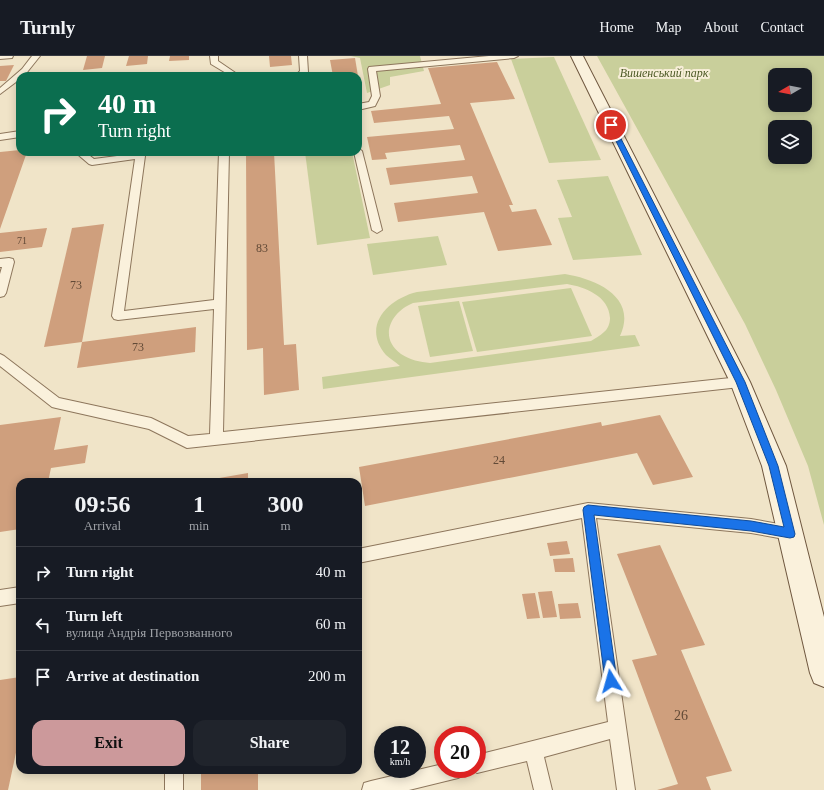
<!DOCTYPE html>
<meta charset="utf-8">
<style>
:root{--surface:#171b24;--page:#20242c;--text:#f1f3f6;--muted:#9ea1a6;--line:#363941;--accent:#cc999b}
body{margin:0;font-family:Georgia,serif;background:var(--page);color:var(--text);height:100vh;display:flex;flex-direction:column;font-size:15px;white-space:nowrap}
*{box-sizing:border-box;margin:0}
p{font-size:13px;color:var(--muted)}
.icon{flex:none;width:22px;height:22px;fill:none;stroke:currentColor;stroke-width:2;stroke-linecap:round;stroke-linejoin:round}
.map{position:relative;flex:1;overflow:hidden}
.panel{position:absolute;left:16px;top:422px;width:346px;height:296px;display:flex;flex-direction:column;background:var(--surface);border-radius:12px;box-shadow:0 2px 10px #0003}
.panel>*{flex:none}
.hud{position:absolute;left:16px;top:16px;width:346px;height:84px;border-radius:12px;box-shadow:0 2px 10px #0003;background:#0b6e4f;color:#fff;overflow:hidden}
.needle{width:26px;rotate:260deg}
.buttons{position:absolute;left:768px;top:12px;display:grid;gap:8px}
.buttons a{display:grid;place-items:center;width:44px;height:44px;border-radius:8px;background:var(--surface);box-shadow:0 2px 10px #0003;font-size:20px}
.speed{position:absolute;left:374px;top:670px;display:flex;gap:8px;font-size:20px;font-weight:700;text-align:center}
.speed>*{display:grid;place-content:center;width:52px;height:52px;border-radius:50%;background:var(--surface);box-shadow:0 2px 10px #0003;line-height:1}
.speed small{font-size:10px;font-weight:400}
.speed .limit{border:6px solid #d22;background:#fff;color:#111}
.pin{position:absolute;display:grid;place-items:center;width:34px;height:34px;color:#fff;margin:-17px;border:2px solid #fff;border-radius:50%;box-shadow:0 1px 4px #0007}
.me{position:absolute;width:44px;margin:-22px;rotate:352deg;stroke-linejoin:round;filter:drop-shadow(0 0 3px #0008)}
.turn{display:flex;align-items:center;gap:14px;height:84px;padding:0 16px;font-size:18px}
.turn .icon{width:52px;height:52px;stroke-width:2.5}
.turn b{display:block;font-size:28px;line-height:34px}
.eta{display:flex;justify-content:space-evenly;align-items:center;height:68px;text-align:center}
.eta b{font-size:24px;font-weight:600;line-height:28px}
.primary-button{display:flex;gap:8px;margin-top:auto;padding:8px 16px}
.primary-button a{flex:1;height:46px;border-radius:12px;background:var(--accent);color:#111;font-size:16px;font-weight:600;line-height:46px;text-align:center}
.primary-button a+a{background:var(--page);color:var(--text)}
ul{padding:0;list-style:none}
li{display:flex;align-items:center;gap:12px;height:52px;padding:0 16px;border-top:1px solid var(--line)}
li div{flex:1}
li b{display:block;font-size:15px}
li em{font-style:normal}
header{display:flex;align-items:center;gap:24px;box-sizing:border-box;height:56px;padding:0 20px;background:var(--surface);border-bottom:1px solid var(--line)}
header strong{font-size:19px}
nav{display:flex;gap:22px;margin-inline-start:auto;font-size:14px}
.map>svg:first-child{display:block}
.green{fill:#c9cf9b;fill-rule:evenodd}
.building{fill:#cf9f7d}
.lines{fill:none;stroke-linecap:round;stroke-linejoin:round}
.lane-casing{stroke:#8d765c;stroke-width:2}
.secondary-casing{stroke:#6f573f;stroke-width:2}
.lane{fill:#faf1dc;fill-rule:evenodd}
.secondary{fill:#faf1dc;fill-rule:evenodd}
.route{fill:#1a73e8;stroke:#114b97}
.labels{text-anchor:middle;stroke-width:4;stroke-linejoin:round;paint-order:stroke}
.far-number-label{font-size:10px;fill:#624a37}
.far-park-label{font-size:12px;font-style:italic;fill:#4d5a26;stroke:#f7eed8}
.number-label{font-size:12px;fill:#624a37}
.near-number-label{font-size:14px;fill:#624a37}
</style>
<header>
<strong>Turnly</strong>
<nav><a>Home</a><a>Map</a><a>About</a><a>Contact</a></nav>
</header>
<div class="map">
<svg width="824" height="734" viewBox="0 0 824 734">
<rect width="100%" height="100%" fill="#f0e4c8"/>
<g class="green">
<polygon points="351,0 420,0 424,15 390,21 390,29 367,37 360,2"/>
<path d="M597 0H824V469L808 410 776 334 745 268ZM775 19H805V49H775ZM775 71H805V101H775Z"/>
<polygon points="554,1 601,104 549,107 511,3"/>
<polygon points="305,96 352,96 370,182 317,189"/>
<polygon points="608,120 642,199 573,204 558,162 572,161 557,124"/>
<polygon points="438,180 447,209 373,219 367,188"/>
<path d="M565 218C596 223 638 241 620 280L635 279 640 290 323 333 322 321 400 310C396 306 390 303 386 299 361 270 388 243 417 236ZM567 228C585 231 609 240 610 262 610 267 608 273 604 276 600 280 595 282 591 285L430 307C420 306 410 304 401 298 378 281 391 256 413 247Z"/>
<polygon points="571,232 592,280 477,296 462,246"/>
<polygon points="459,245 473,295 430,301 418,250"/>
</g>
<g class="building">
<polygon points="87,0 105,0 102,12 83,14"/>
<polygon points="129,0 148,0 147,8 126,10"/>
<polygon points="170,0 189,0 189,4 169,5"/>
<polygon points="269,0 291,0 292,9 270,11"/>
<polygon points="355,2 358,20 333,20 330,4"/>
<polygon points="497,6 515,43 470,47 513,149 509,149 512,156 536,153 552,189 498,195 484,156 398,166 394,147 478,137 472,120 390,129 386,112 465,104 460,89 385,97 387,103 372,104 367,81 454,73 449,60 374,67 371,55 441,48 428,12"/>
<polygon points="14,9 6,25 0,25 0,10"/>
<polygon points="359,24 362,42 358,43 358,25"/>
<polygon points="20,94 20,96 27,96 0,173 0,96"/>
<polygon points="246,96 274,96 284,289 296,288 299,334 264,339 263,292 247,294"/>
<polygon points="104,168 82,286 44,291 72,172"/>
<polygon points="47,172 42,191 0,196 0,177"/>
<polygon points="196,271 195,296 77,312 82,286"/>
<polygon points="660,359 693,421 653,429 637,397 365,450 359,411 601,366 602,370"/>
<polygon points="61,361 54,394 88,389 85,407 51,412 48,426 20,426 20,473 0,476 0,369"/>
<polygon points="248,417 248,426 202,426 202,425"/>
<polygon points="567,485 570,498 550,500 547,487"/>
<polygon points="660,489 705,589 681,594 732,715 706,721 711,734 657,734 678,728 632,604 657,599 617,498"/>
<polygon points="573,502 575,516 555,516 553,503"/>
<polygon points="552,535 557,561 543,562 538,536"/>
<polygon points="535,537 540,562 527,563 522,538"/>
<polygon points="578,547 581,562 560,563 558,548"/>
<polygon points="20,621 20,678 8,734 0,734 0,624"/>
<rect x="201" y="714" width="57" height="20"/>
</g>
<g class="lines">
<defs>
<g id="lane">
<polygon points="0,0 13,0 12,2 0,3"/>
<polygon points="32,0 40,0 24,20 20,20 20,23 0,38 0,32 22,13"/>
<polygon points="210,0 218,0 218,5 240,20 231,20 211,8"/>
<polygon points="299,0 307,0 308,16 304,20 295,20 300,15"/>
<polygon points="489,0 518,0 514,2 376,15 380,40 375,50 358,54 358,48 369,46 372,40 368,13 369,11"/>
<polygon points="20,75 20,81 0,84 0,78"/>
<polygon points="358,92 362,95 382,174 377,177 372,174 354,96 358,96"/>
<polygon points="75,96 85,96 94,103 140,97 145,100 124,255 214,244 219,96 229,96 223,376 740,321 744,322 746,326 744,330 740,331 187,392 149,373 56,352 52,351 0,310 0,298 4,300 59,342 151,362 188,380 210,378 214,253 118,264 114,263 112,260 135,103 92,109 89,108"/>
<polygon points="9,202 13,203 14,206 6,237 4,240 0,241 0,218 2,211 0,211 0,203"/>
<polygon points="588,447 751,463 790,470 795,472 797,477 795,482 790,484 751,477 596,462 635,734 617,734 610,683 544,701 552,734 534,734 527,705 477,717 470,713 477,713 477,699 608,666 582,462 358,507 358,493"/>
<polygon points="20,531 20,547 0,550 0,534"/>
<polygon points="443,708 443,713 467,713 464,719 458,722 409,734 362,734 364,727 371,725"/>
<rect x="165" y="714" width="18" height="20"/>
</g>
<polygon id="secondary" points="571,0 583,0 750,326 786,410 824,561 824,631 814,627 810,617 762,410 730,326"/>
</defs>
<use href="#lane" class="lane-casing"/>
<use href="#secondary" class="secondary-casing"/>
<use href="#lane" class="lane"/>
<use href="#secondary" class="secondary"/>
</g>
<polygon class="route" points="611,67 614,69 745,326 778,410 795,478 794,481 790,482 751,475 594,459 617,625 615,629 611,631 607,629 605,625 583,454 584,451 588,449 751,465 784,471 769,410 736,326 608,69"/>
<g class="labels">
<g class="far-number-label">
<text x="22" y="188">71</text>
</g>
<g class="far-park-label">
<text x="664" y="21">Вишенський парк</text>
</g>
<g class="number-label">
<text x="262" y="196">83</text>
<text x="76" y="233">73</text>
<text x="138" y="295">73</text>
<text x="499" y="408">24</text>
</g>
<g class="near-number-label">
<text x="681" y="664">26</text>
</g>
</g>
</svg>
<div class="buttons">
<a><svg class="needle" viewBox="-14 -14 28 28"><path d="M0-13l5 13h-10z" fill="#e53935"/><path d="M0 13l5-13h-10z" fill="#9ea1a6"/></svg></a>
<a><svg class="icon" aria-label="layers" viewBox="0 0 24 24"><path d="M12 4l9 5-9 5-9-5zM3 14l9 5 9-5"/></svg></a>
</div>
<div class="speed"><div>12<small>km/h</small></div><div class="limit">20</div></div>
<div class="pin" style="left:611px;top:69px;background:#d93025"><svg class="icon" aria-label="arrive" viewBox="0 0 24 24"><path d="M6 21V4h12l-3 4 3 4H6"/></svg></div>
<svg class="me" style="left:611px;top:625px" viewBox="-20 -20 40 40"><path d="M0-17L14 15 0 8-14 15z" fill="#1a73e8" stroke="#fff" stroke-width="4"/></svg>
<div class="hud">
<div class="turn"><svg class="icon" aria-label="right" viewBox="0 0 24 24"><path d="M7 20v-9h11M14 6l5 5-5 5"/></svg><div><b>40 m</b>Turn right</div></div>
</div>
<section class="panel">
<div class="eta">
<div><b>09:56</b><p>Arrival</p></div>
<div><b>1</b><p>min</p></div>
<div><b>300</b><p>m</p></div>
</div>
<ul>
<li><svg class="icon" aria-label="right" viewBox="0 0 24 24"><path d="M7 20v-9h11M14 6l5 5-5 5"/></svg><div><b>Turn right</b></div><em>40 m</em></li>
<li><svg class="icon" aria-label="left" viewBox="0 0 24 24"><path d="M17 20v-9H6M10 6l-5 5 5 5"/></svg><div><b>Turn left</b><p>вулиця Андрія Первозванного</p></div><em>60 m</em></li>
<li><svg class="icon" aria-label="arrive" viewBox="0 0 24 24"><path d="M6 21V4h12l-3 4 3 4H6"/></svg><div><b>Arrive at destination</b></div><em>200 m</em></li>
</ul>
<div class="primary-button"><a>Exit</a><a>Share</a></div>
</section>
</div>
